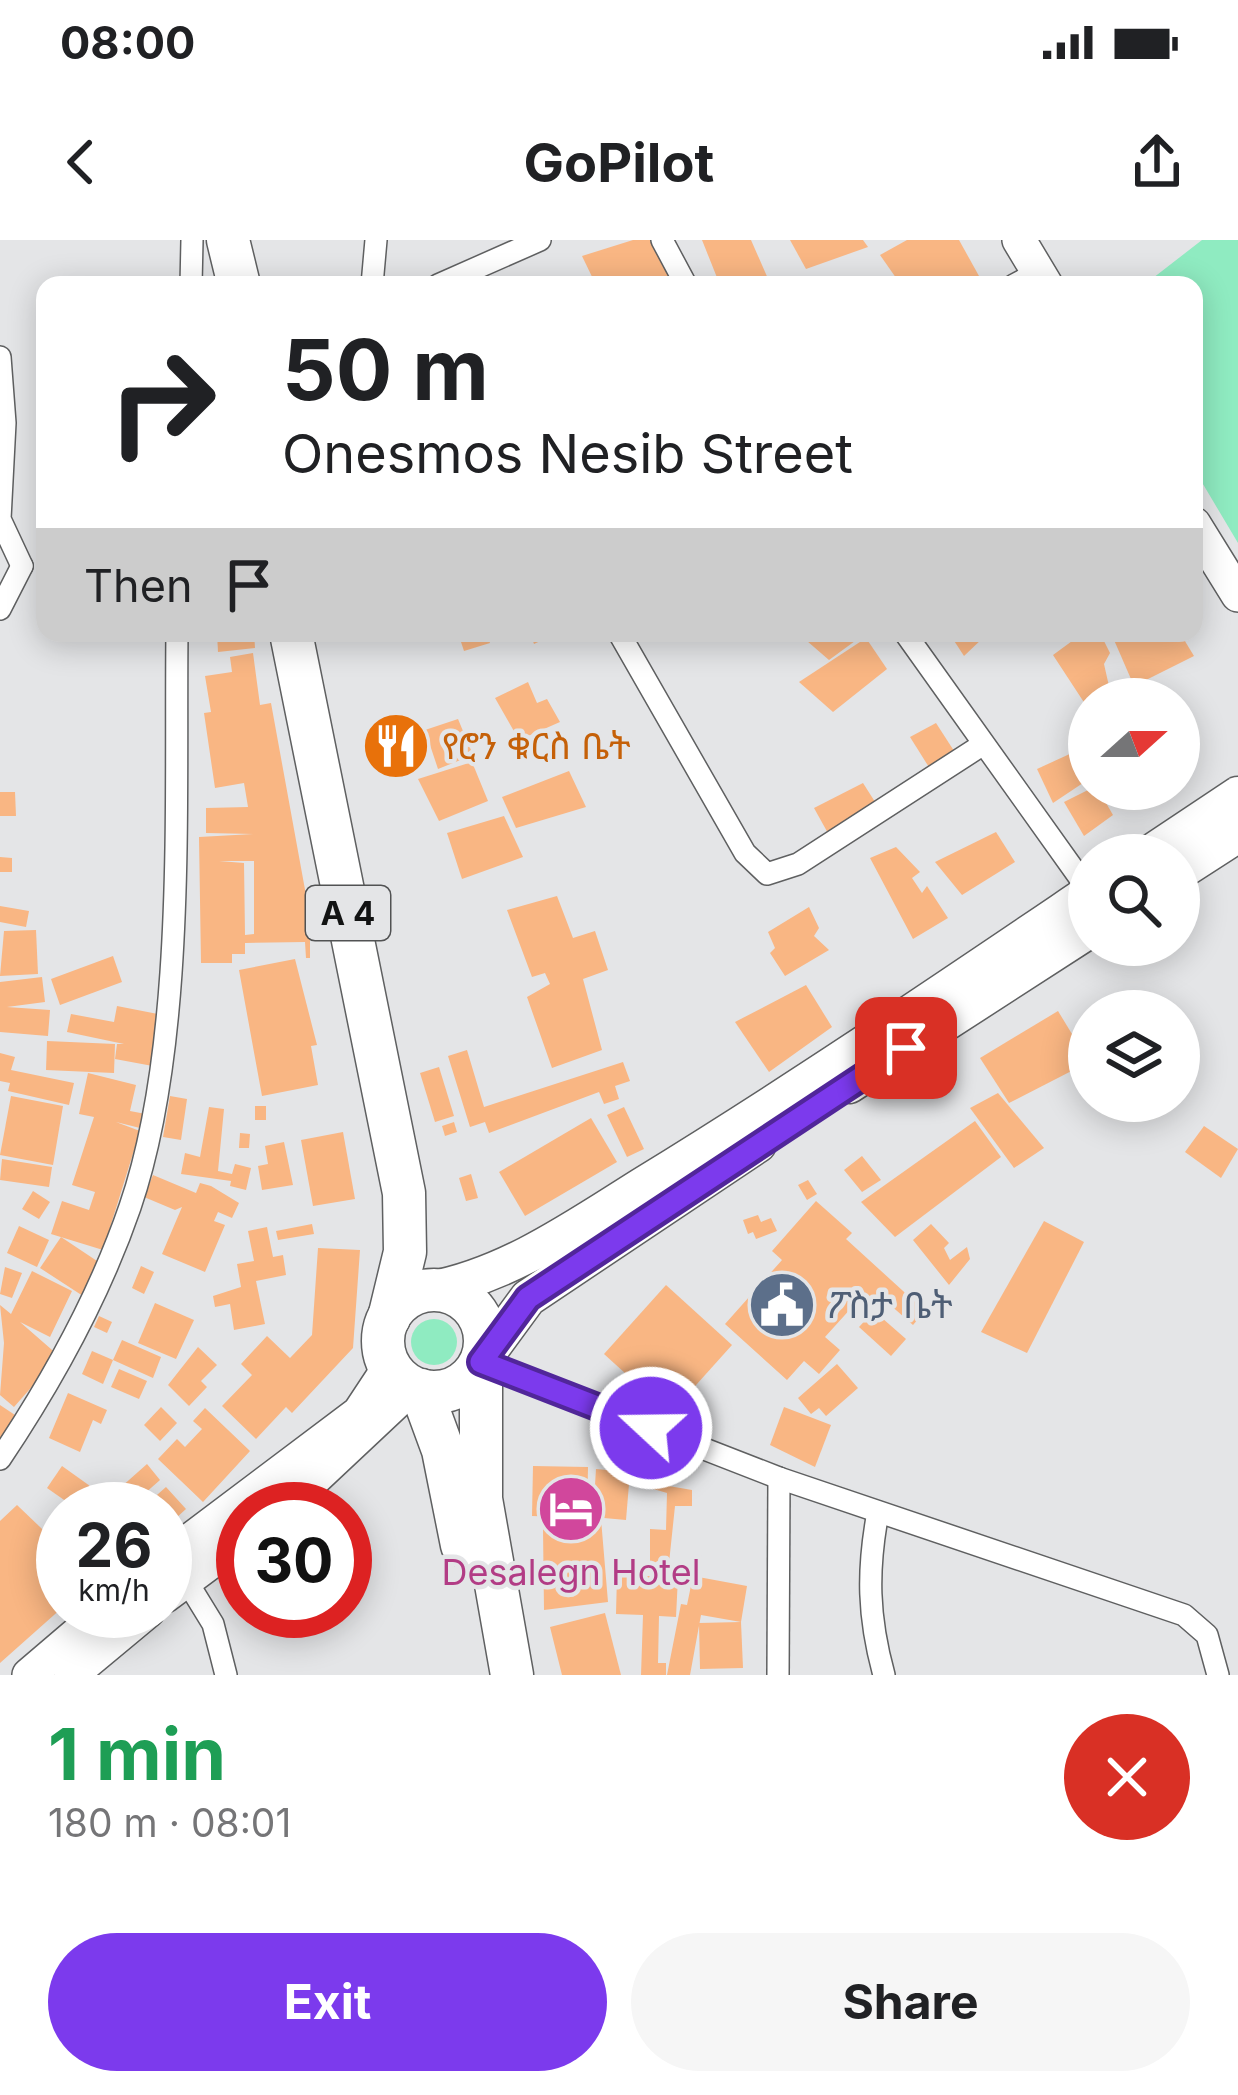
<!DOCTYPE html>
<meta charset="utf-8">
<style>
:root{--surface:#fff;--page:#f6f6f6;--text:#202124;--muted:#757577;--accent:#7c3aed}
body{margin:0;font-family:Inter,"Noto Sans Ethiopic",sans-serif;background:var(--page);color:var(--text);height:100vh;display:flex;flex-direction:column;font-size:45px;white-space:nowrap}
*{box-sizing:border-box;margin:0}
p{font-size:39px;color:var(--muted)}
.icon{flex:none;width:66px;height:66px;fill:none;stroke:currentColor;stroke-width:2;stroke-linecap:round;stroke-linejoin:round}
.map{position:relative;height:1435px;overflow:hidden}
.drawer{display:flex;flex-direction:column;background:var(--surface);flex:1}
.drawer>*{flex:none}
.top-card{position:absolute;left:36px;top:36px;width:1167px;height:366px;border-radius:24px;box-shadow:0 6px 30px #0003;background:#fff;color:var(--text);overflow:hidden}
.needle{width:78px;rotate:69deg}
.controls{position:absolute;left:1068px;top:438px;display:grid;gap:24px}
.controls a{display:grid;place-items:center;width:132px;height:132px;border-radius:50%;background:var(--surface);box-shadow:0 6px 30px #0003;font-size:60px}
.speed{position:absolute;left:36px;top:1242px;display:flex;gap:24px;font-size:60px;font-weight:700;text-align:center}
.speed>*{display:grid;place-content:center;width:156px;height:156px;border-radius:50%;background:var(--surface);box-shadow:0 6px 30px #0003;line-height:1}
.speed small{font-size:30px;font-weight:400}
.speed .limit{border:18px solid #d22;background:#fff;color:#111}
.pin{position:absolute;display:grid;place-items:center;width:102px;height:102px;color:#fff;margin:-51px;border-radius:24px;box-shadow:0 6px 18px #0006}
.me{position:absolute;width:132px;margin:-66px;rotate:291deg;stroke-linejoin:round;filter:drop-shadow(0 0 9px #0008)}
.turn{display:flex;align-items:center;gap:42px;height:252px;padding:0 48px;font-size:54px}
.turn .icon{width:156px;height:156px;stroke-width:2.5}
.turn b{display:block;font-size:84px;line-height:102px}
.then{display:flex;align-items:center;height:114px;padding:0 48px;background:#0003;gap:24px;font-size:45px}
.round{display:grid;place-items:center;flex:none;width:126px;height:126px;border-radius:63px;background:var(--page)}
.headline{display:flex;align-items:center;justify-content:space-between;height:204px;padding:0 48px}
h1{font-size:72px;font-weight:700;line-height:90px;color:#1e9e55}
.action{display:flex;gap:24px;margin-top:auto;padding:24px 48px}
.action a{flex:1;height:138px;border-radius:72px;background:var(--accent);color:#fff;font-size:48px;font-weight:700;line-height:138px;text-align:center}
.action a+a{background:var(--page);color:var(--text)}
.status{display:flex;justify-content:space-between;align-items:center;height:84px;padding:0 60px;background:var(--surface);direction:ltr}
.status svg{height:33px;fill:currentColor}
header{display:flex;justify-content:space-between;align-items:center;height:156px;padding:0 48px;background:var(--surface);font-size:54px;font-weight:700}
.map>svg:first-child{display:block}
.green{fill:#8febc1}
.building{fill:#f9b683;fill-rule:evenodd}
.lines{fill:none;stroke-linecap:round;stroke-linejoin:round}
.street-casing{stroke:#5f6061;stroke-width:24}
.secondary-casing{stroke:#5f6061;stroke-width:36}
.primary-casing{stroke:#5f6061;stroke-width:39}
.highway-casing{stroke:#5f6061;stroke-width:45}
.street{stroke:#fff;stroke-width:21}
.secondary{stroke:#fff;stroke-width:33}
.primary{stroke:#fff;stroke-width:36}
.highway{stroke:#fff;stroke-width:42}
.route-casing{stroke:#51269a;stroke-width:30}
.route{stroke:#7c3aed;stroke-width:21}
.labels{text-anchor:middle;stroke-width:9;stroke-linejoin:round;paint-order:stroke}
.shield{fill:#e4e5e7;stroke:#515253;stroke-width:3}
.shield-label{font-size:33px;font-weight:bold;fill:#121313}
.food-label{font-size:36px;fill:#c56008;stroke:#e4e5e7;text-anchor:start}
.service-label{font-size:36px;fill:#4e5e75;stroke:#e4e5e7;text-anchor:start}
.hotel-label{font-size:36px;fill:#b23c85;stroke:#e4e5e7}
</style>
<div class="status"><b>08:00</b><svg viewBox="0 0 49 12"><path d="M0 12V9h3v3zM5 12V6h3v6zM10 12V3h3v9zM15 12V0h3v12zM26 1h20v11H26zM47 4h2v5h-2z"/></svg></div>
<header><svg class="icon" aria-label="back" viewBox="0 0 24 24"><path d="M15 5l-7 7 7 7"/></svg>GoPilot<svg class="icon" aria-label="share" viewBox="0 0 24 24"><path d="M12 15V3M7 8l5-5 5 5M5 13v7h14v-7"/></svg></header>
<div class="map">
<svg width="1238" height="1435" viewBox="0 0 1238 1435">
<rect width="100%" height="100%" fill="#e4e5e7"/>
<g class="green">
<polygon points="1202,0 1238,0 1238,303 1194,229 1194,45 1144,45"/>
<circle cx="434" cy="1102" r="23"/>
</g>
<g class="building">
<polygon points="633,0 657,0 682,45 596,45 582,16"/>
<polygon points="702,0 751,0 769,41 720,45"/>
<polygon points="790,0 863,0 868,7 806,29"/>
<polygon points="907,0 959,0 984,45 901,45 880,15"/>
<polygon points="217,393 254,393 255,408 218,412"/>
<polygon points="458,393 487,393 490,403 464,411"/>
<polygon points="530,393 557,393 534,404"/>
<polygon points="817,393 866,393 829,420 807,401"/>
<polygon points="949,393 981,393 984,397 964,416"/>
<polygon points="1083,393 1100,393 1110,413 1104,424 1111,455 1089,459 1089,470 1053,415"/>
<polygon points="1111,393 1180,393 1194,416 1134,446"/>
<polygon points="866,398 887,429 833,472 799,442"/>
<path d="M253 413 260 465 271 463 310 677V718H306L305 702 245 703V714H232V723H201L199 597 253 594 206 593V568L248 567 244 543 215 548 204 473 211 472 205 436 232 432 230 417ZM219 621H254V694L245 695 244 623Z"/>
<polygon points="528,442 537,463 547,459 560,482 519,500 495,458"/>
<polygon points="458,479 473,515 438,529 425,490"/>
<polygon points="936,483 956,514 932,532 910,497"/>
<polygon points="1074,512 1089,539 1053,563 1037,529"/>
<polygon points="472,522 488,561 439,581 418,539"/>
<polygon points="569,531 586,567 516,588 502,557"/>
<polygon points="863,543 877,565 829,595 814,568"/>
<polygon points="1090,549 1098,549 1113,575 1084,596 1064,562"/>
<polygon points="0,552 15,552 16,576 0,576"/>
<polygon points="504,576 523,617 462,639 447,593"/>
<polygon points="996,592 1015,622 962,655 935,622"/>
<polygon points="896,607 920,632 912,638 922,653 927,646 948,678 913,699 870,618"/>
<polygon points="0,617 12,618 12,632 0,632"/>
<polygon points="557,656 573,698 595,691 608,730 583,739 602,810 552,828 527,757 550,744 545,733 532,737 507,670"/>
<polygon points="0,666 29,671 26,687 0,682"/>
<polygon points="809,667 819,688 814,696 829,710 785,736 770,713 775,708 768,692"/>
<polygon points="36,690 38,734 0,736 4,691"/>
<polygon points="113,716 122,742 60,765 51,739"/>
<polygon points="295,719 317,805 311,806 318,845 262,856 239,730"/>
<polygon points="42,737 45,762 7,767 50,770 48,796 0,792 0,742"/>
<polygon points="806,745 832,787 769,832 735,782"/>
<polygon points="117,766 168,776 158,827 115,819 117,804 124,804 67,792 71,774 114,782"/>
<polygon points="1058,771 1089,822 1009,863 980,818"/>
<polygon points="47,801 115,804 114,833 46,830"/>
<polygon points="467,810 484,867 623,822 630,841 615,846 619,859 604,864 599,852 489,893 485,882 470,887 448,816"/>
<polygon points="0,813 15,817 11,830 74,843 69,865 8,851 10,843 0,841"/>
<polygon points="439,827 454,876 435,882 420,833"/>
<polygon points="88,833 136,845 130,871 151,875 148,890 116,882 140,891 103,1010 51,994 62,961 89,970 95,952 72,945 94,877 79,874"/>
<polygon points="998,853 1044,908 1014,928 970,868"/>
<polygon points="11,856 63,866 53,925 0,915"/>
<polygon points="170,856 187,859 181,900 163,897"/>
<rect x="255" y="866" width="11" height="14"/>
<polygon points="209,867 224,869 218,931 232,934 235,924 251,928 246,950 230,946 231,941 181,934 185,913 200,917"/>
<polygon points="624,867 644,909 627,917 607,875"/>
<polygon points="591,878 617,922 525,976 499,932"/>
<polygon points="975,881 1001,917 895,997 861,962"/>
<polygon points="454,882 457,892 445,896 442,886"/>
<polygon points="1204,886 1238,909 1221,938 1185,912"/>
<polygon points="343,892 355,959 313,966 301,900"/>
<polygon points="240,893 250,894 249,908 239,908"/>
<polygon points="284,902 293,945 262,950 258,926 268,924 265,906"/>
<polygon points="862,916 881,940 862,952 844,930"/>
<polygon points="2,919 52,927 49,947 0,940"/>
<polygon points="471,934 478,958 466,961 459,938"/>
<polygon points="153,935 196,953 200,943 211,946 239,963 232,978 218,972 214,981 225,985 205,1032 162,1014 182,967 175,970 144,957"/>
<polygon points="808,940 817,954 807,960 798,945"/>
<polygon points="33,951 50,962 39,979 22,969"/>
<polygon points="816,961 852,993 846,999 925,1071 913,1085 880,1056 873,1065 863,1055 825,1097 840,1110 819,1134 804,1121 787,1140 725,1084 782,1020 772,1011"/>
<polygon points="758,975 761,982 771,978 777,991 756,999 753,992 748,994 743,980"/>
<polygon points="1044,981 1084,1002 1027,1113 981,1092"/>
<polygon points="312,984 314,994 278,1000 276,991"/>
<polygon points="931,984 949,1003 944,1008 950,1020 967,1007 970,1019 949,1045 913,1000"/>
<polygon points="19,986 49,1000 37,1027 7,1013"/>
<polygon points="267,987 273,1017 283,1015 286,1035 256,1041 265,1084 234,1090 230,1064 215,1067 213,1056 241,1047 237,1024 254,1021 248,991"/>
<polygon points="61,997 103,1025 83,1056 40,1028"/>
<polygon points="318,1008 360,1010 353,1108 292,1173 286,1167 256,1199 222,1166 252,1135 241,1124 267,1096 290,1118 312,1095"/>
<polygon points="141,1026 154,1032 144,1054 132,1048"/>
<polygon points="5,1027 22,1033 12,1058 0,1054"/>
<polygon points="32,1031 72,1051 50,1097 20,1082 59,1116 14,1167 0,1155 4,1103 0,1065 11,1074"/>
<polygon points="666,1045 732,1105 670,1174 604,1114"/>
<polygon points="155,1063 194,1080 176,1119 138,1103"/>
<polygon points="874,1071 906,1099 891,1116 859,1087"/>
<polygon points="99,1076 112,1082 107,1093 94,1087"/>
<polygon points="122,1100 161,1117 153,1138 113,1120"/>
<polygon points="198,1107 217,1125 201,1141 207,1147 189,1166 168,1145"/>
<polygon points="92,1111 113,1120 103,1144 82,1134"/>
<polygon points="837,1124 858,1148 826,1176 819,1168 811,1174 798,1158"/>
<polygon points="119,1129 147,1141 139,1159 111,1147"/>
<polygon points="68,1153 107,1170 101,1184 93,1180 80,1212 49,1198"/>
<polygon points="0,1165 15,1175 0,1200"/>
<polygon points="161,1167 177,1183 160,1201 144,1185"/>
<polygon points="784,1167 831,1185 815,1227 770,1205"/>
<polygon points="205,1168 250,1211 203,1262 158,1219 177,1199 185,1207 202,1189 193,1181"/>
<polygon points="147,1224 160,1240 134,1263 120,1248"/>
<polygon points="62,1226 104,1256 95,1269 77,1269 47,1248"/>
<polygon points="533,1226 588,1227 587,1278 532,1276"/>
<polygon points="596,1229 630,1232 626,1280 593,1277"/>
<polygon points="651,1243 692,1250 692,1266 675,1266 669,1323 650,1322 650,1289 666,1290 667,1253 650,1248"/>
<polygon points="166,1247 186,1269 165,1288 165,1269 141,1269"/>
<polygon points="17,1265 63,1309 63,1367 0,1423 0,1281"/>
<polygon points="601,1279 608,1362 544,1370 543,1289 577,1288 577,1280"/>
<polygon points="617,1335 678,1337 676,1377 659,1376 658,1423 666,1423 666,1435 641,1435 643,1375 616,1374"/>
<polygon points="693,1336 747,1346 741,1382 701,1375 690,1435 667,1435 681,1364 687,1365"/>
<polygon points="605,1373 621,1435 562,1435 550,1387"/>
<polygon points="741,1382 743,1428 700,1429 699,1383"/>
</g>
<g class="lines">
<defs>
<g id="street">
<polyline points="662,0 686,45"/>
<polyline points="191,45 192,0"/>
<polyline points="372,45 376,0"/>
<polyline points="438,45 540,0"/>
<polyline points="1014,45 1038,32"/>
<polyline points="0,117 5,183 0,279 22,326"/>
<polyline points="0,369 22,326"/>
<polyline points="619,393 745,613 767,634 798,624 982,505"/>
<polyline points="905,393 1089,651"/>
<polyline points="481,1122 779,1238 1184,1375 1207,1395 1218,1435"/>
<path d="M0 1219C53 1140 99 1057 130 967 186 804 175 566 177 393"/>
<path d="M878 1272C867 1331 868 1377 884 1435"/>
<polyline points="186,1340 213,1384 226,1435"/>
<polyline points="778,1435 779,1238"/>
</g>
<g id="secondary">
<polyline points="1019,0 1046,45"/>
<polyline points="1194,284 1238,355"/>
<polyline points="282,1269 412,1147"/>
<polyline points="165,1319 359,1173 390,1126"/>
<polyline points="165,1356 243,1298"/>
<polyline points="29,1435 104,1371"/>
<polyline points="71,1435 148,1371"/>
</g>
<g id="primary">
<polyline points="1148,615 1238,555"/>
<polyline points="1179,632 1238,594"/>
<polyline points="849,845 1089,690"/>
<path d="M429 1050C507 1036 575 988 642 946 794 853 941 753 1089 653"/>
<polyline points="481,1122 528,1058 758,904"/>
</g>
<g id="highway">
<polyline points="228,0 239,45"/>
<polyline points="291,393 404,953 405,1012 389,1078"/>
<circle cx="434" cy="1101" r="51"/>
<polyline points="481,1122 481,1259 512,1435"/>
<polyline points="421,1150 443,1210 462,1305"/>
</g>
</defs>
<use href="#street" class="street-casing"/>
<use href="#secondary" class="secondary-casing"/>
<use href="#primary" class="primary-casing"/>
<use href="#highway" class="highway-casing"/>
<use href="#street" class="street"/>
<use href="#secondary" class="secondary"/>
<use href="#primary" class="primary"/>
<use href="#highway" class="highway"/>
</g>
<g class="lines">
<defs>
<polyline id="route" points="651,1188 481,1122 528,1058 906,808"/>
</defs>
<use href="#route" class="route-casing"/>
<use href="#route" class="route"/>
</g>
<defs>
<symbol id="restaurant-disc" viewBox="-11 -11 22 22"><circle r="9.5" fill="#e8710a" stroke="#e4e5e7"/><path d="M-5-6h1v4h1v-4h1v4h1v-4h1v5L-1.5 .5V6h-2V.5L-5-1ZM5-6V6H3V1.5H1.5Q1.5-4 5-6Z" fill="#fff"/></symbol>
<symbol id="civic-disc" viewBox="-11 -11 22 22"><circle r="9.5" fill="#5c6f8a" stroke="#e4e5e7"/><path d="M-.6-6.5H3V-4.5H.6V-3L4-1V1h2V6H-6V1h2V-1L-.6-3ZM-1.2 2.5V6h2.4V2.5Z" fill="#fff"/></symbol>
<symbol id="hotel-disc" viewBox="-11 -11 22 22"><circle r="9.5" fill="#d1479c" stroke="#e4e5e7"/><path d="M-6-4.5h1.5V1H6V5H4.5V3h-9V5H-6ZM-4 0a1.8 1.8 0 1 1 3.6 0ZM.5 0V-2.5h3Q6-2.5 6 0Z" fill="#fff"/></symbol>
</defs>
<g fill-rule="evenodd">
<use href="#restaurant-disc" x="358" y="468" width="76" height="76"/>
<use href="#civic-disc" x="744" y="1027" width="76" height="76"/>
<use href="#hotel-disc" x="533" y="1231" width="76" height="76"/>
</g>
<g class="labels">
<rect class="shield" x="306" y="646" width="84" height="54" rx="9"/>
<g class="shield-label">
<text x="348" y="685">A 4</text>
</g>
<g class="food-label">
<text x="442" y="519">የሮን ቁርስ ቤት</text>
</g>
<g class="service-label">
<text x="828" y="1078">ፖስታ ቤት</text>
</g>
<g class="hotel-label">
<text x="571" y="1345">Desalegn Hotel</text>
</g>
</g>
</svg>
<div class="controls">
<a><svg class="needle" viewBox="-14 -14 28 28"><path d="M0-13l5 13h-10z" fill="#e53935"/><path d="M0 13l5-13h-10z" fill="#757577"/></svg></a>
<a><svg class="icon" aria-label="search" viewBox="0 0 24 24"><circle cx="10" cy="10" r="6"/><path d="M15 15l6 6"/></svg></a>
<a><svg class="icon" aria-label="layers" viewBox="0 0 24 24"><path d="M12 4l9 5-9 5-9-5zM3 14l9 5 9-5"/></svg></a>
</div>
<div class="speed"><div>26<small>km/h</small></div><div class="limit">30</div></div>
<div class="pin" style="left:906px;top:808px;background:#d93025"><svg class="icon" aria-label="arrive" viewBox="0 0 24 24"><path d="M6 21V4h12l-3 4 3 4H6"/></svg></div>
<svg class="me" style="left:651px;top:1188px" viewBox="-20 -20 40 40"><circle r="17" fill="#7c3aed" stroke="#fff" stroke-width="3"/><path d="M0-11L8 9 0 5-8 9z" fill="#fff"/></svg>
<div class="top-card">
<div class="turn"><svg class="icon" aria-label="right" viewBox="0 0 24 24"><path d="M7 20v-9h11M14 6l5 5-5 5"/></svg><div><b>50 m</b>Onesmos Nesib Street</div></div>
<div class="then">Then<svg class="icon" aria-label="arrive" viewBox="0 0 24 24"><path d="M6 21V4h12l-3 4 3 4H6"/></svg></div>
</div>
</div>
<section class="drawer">
<div class="headline"><div><h1>1 min</h1><p>180 m · 08:01</p></div><a class="round" style="background:#d93025;color:#fff"><svg class="icon" aria-label="close" viewBox="0 0 24 24"><path d="M6 6l12 12M18 6L6 18"/></svg></a></div>
<div class="action"><a>Exit</a><a>Share</a></div>
</section>
